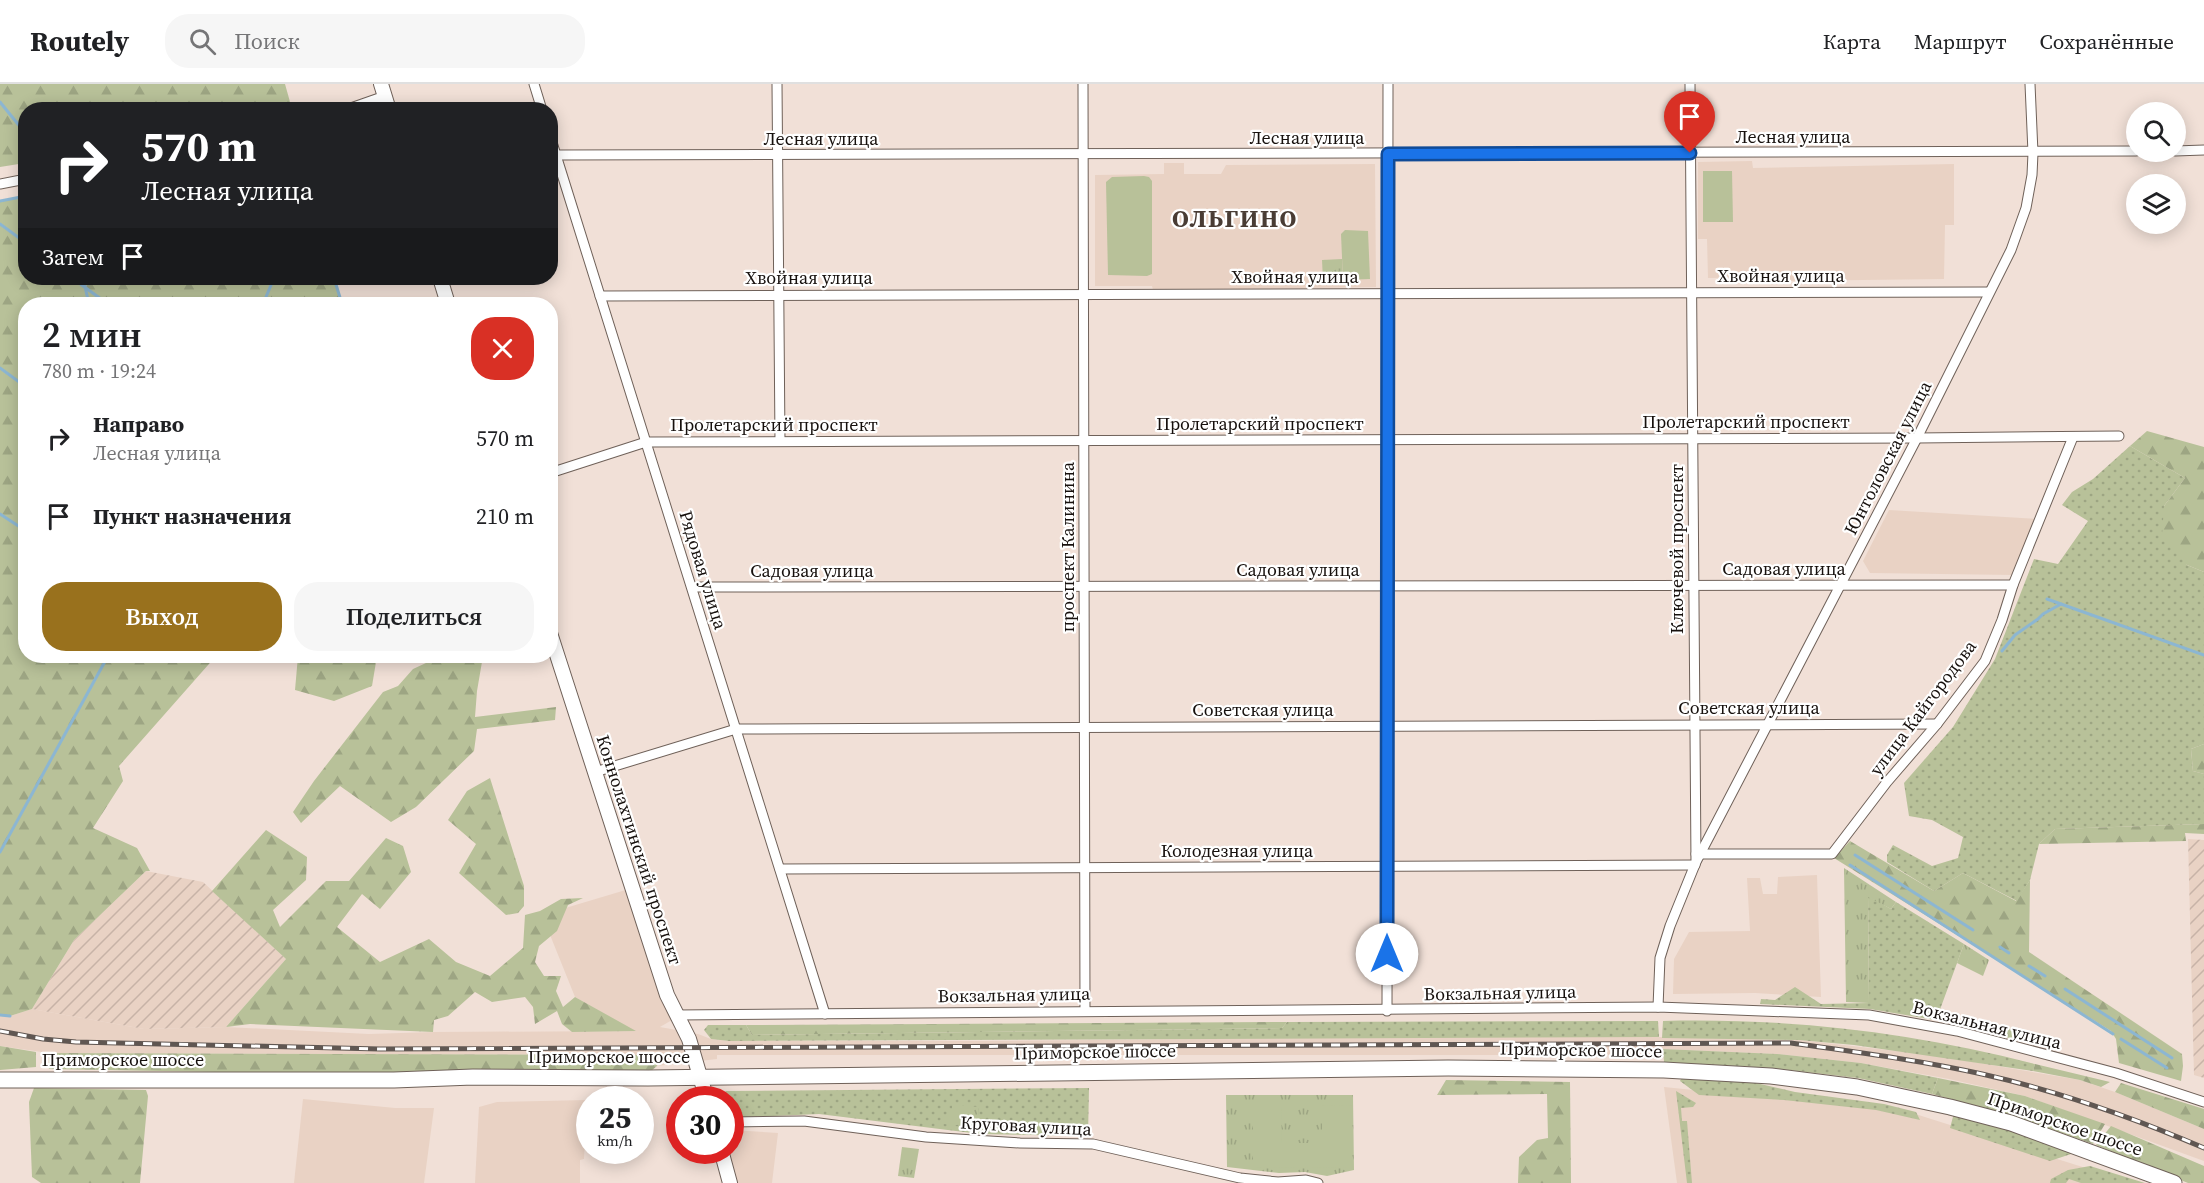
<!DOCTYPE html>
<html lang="ru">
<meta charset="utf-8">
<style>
:root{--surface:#fff;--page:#f6f6f6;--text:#202124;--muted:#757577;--line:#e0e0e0;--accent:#99711d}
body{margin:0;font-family:"Source Serif 4",serif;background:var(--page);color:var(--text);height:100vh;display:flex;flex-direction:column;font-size:22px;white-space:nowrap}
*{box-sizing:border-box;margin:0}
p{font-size:20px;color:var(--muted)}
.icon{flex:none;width:33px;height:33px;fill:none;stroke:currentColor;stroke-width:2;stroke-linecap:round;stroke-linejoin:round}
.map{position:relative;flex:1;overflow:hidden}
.drawer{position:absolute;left:18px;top:213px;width:540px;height:366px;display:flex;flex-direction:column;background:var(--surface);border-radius:24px;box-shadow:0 3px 15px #0003}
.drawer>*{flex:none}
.top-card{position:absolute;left:18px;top:18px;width:540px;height:183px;border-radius:24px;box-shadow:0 3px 15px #0003;background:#202124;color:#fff;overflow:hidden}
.fabs{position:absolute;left:2126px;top:18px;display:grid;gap:12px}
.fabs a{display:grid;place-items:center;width:60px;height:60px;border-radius:50%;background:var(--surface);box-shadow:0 3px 15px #0003;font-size:30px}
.speed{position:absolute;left:576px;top:1002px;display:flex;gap:12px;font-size:30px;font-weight:700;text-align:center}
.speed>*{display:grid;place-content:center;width:78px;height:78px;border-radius:50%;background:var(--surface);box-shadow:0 3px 15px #0003;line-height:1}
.speed small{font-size:15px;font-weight:400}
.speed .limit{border:9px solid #d22;background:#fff;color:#111}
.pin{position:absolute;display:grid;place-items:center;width:51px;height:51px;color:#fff;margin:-62px -26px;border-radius:50% 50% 50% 0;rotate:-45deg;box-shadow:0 0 6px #0007}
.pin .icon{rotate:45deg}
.me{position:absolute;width:66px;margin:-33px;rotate:0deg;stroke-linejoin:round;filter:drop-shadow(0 0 4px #0008)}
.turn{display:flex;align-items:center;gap:21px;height:126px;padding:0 24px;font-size:27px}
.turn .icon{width:78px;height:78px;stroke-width:2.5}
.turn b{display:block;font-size:42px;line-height:51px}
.then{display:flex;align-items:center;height:57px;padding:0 24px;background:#0003;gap:12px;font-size:22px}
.round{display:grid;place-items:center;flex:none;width:63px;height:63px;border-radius:24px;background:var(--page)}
.summary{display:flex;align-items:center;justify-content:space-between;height:102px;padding:0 24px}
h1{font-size:36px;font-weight:600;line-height:45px}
.cta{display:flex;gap:12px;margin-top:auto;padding:12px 24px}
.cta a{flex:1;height:69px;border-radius:24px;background:var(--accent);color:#fff;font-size:24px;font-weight:600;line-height:69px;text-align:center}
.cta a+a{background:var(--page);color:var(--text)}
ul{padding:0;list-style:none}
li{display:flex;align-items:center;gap:18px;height:78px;padding:0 24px}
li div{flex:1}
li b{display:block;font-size:22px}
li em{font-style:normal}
header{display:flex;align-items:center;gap:36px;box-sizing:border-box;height:84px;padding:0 30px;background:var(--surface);border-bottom:2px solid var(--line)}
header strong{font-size:28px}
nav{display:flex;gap:33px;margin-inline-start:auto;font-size:21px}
.search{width:420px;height:54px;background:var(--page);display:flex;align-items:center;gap:15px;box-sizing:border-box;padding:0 21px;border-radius:24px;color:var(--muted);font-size:22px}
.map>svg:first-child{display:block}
.built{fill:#e9d2c4}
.industrial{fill:url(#industrial-furrows)}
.grass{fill:url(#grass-dots)}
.forest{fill:url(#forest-firs)}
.park{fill:url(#park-tufts)}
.garden{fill:#b8c199}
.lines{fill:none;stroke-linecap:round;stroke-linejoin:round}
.stream{stroke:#8cb6d2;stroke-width:3}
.street-casing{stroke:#6f6159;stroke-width:11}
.secondary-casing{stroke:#6f6159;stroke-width:16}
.primary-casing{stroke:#6f6159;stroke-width:17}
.street{stroke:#fff;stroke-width:9}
.secondary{stroke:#fff;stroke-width:14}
.primary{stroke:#fff;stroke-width:15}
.rail-casing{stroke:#605752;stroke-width:5}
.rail{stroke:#fff;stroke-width:3;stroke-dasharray:9;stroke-linecap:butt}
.route-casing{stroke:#114b97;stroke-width:15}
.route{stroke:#1a73e8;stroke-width:10}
.labels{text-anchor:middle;stroke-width:4.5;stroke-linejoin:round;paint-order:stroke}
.street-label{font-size:18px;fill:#16100d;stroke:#fff}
.district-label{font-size:24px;font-weight:bold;letter-spacing:1.5px;fill:#493c34;stroke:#fff}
</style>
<header>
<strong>Routely</strong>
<div class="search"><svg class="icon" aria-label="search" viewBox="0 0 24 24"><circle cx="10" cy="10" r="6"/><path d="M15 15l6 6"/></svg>Поиск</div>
<nav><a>Карта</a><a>Маршрут</a><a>Сохранённые</a></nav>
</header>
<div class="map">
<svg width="2204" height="1099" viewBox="0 0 2204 1099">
<defs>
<pattern id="industrial-furrows" width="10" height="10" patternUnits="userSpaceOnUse" patternTransform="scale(1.5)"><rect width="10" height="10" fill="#e9d2c4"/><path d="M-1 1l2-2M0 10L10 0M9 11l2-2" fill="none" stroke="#c7b3a7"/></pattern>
<pattern id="grass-dots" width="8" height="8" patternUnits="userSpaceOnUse" patternTransform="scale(1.5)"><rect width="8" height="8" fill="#b8c199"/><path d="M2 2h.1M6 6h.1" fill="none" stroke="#9da583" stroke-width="1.8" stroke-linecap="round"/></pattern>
<pattern id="forest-firs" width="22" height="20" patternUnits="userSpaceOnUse" patternTransform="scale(1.5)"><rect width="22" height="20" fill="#b8c199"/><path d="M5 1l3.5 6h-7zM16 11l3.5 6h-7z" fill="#9da583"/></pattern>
<pattern id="park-tufts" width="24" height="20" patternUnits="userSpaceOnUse" patternTransform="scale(1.5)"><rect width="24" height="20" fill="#b8c199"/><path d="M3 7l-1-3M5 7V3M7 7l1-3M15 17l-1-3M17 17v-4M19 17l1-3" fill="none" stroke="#9da583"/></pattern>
</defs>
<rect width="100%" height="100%" fill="#f1e0d7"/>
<g class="built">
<polygon points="1752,77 1753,84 1954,80 1954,141 1945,141 1944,195 1781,197 1777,193 1708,194 1707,155 1698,155 1698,78"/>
<polygon points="1164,79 1184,79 1184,90 1221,90 1226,81 1375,80 1376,203 1153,206 1152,202 1095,202 1095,91 1164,90"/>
<polygon points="1889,426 2037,435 2014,491 1870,489 1863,477"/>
<polygon points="1817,791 1821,913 1755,909 1673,910 1674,875 1689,848 1750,847 1747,794 1760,794 1763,810 1777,810 1778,793"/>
<polygon points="629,805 672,936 660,943 698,950 711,955 729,957 980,957 1404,953 1659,953 1799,956 1932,971 2080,996 2115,1008 2204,1045 2204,1077 2025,1012 1949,995 1861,979 1777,970 1663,965 1647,971 717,971 717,975 657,982 654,971 49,969 0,962 0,931 10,932 32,925 144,945 226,943 369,950 433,948 634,947 575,913 542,831"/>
<polygon points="1664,1003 1909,1028 2133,1099 1677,1099"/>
<polygon points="303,1015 395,1024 434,1024 424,1099 294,1099"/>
<polygon points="587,1016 584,1075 580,1076 580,1099 475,1099 479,1023 497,1018"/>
<polygon points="731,1046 778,1049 772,1099 737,1099 727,1067 730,1066"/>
</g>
<g class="industrial">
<polygon points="2188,755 2204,756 2204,994 2194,991"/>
<polygon points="146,787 203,798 286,875 226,943 144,945 32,925 74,856"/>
</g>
<g class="grass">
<polygon points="2130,362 2185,394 2164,422 2187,481 2204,488 2204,660 2191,665 2193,687 2204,690 2204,740 2055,745 2039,760 2030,796 2017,817 1963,789 1934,807 1887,778 1887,771 1893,761 1932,782 1958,774 1963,753 1932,736 1909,732 1904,699 1953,643 1995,575 2034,475 2058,480 2088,437 2062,421 2072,408 2093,395"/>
<polygon points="1868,812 1891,825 1896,818 1964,860 1938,931 1943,933 1941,937 1870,925 1760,920 1761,915 1775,916 1795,903 1821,920 1869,919"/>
<polygon points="1658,937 1659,953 729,957 711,955 704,946 708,941 746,941 752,951 1282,944 1287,938"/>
<path d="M1663 937C1792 934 1910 948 2035 980L2033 987 1854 961 1799 956 1662 954Z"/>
<polygon points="1996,941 2052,955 2050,964 1993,950"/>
<polygon points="1663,965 1777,970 1861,979 1938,994 1932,1010 1858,994 1772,984 1664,978"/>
<polygon points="1682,993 1756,999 1795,1008 1884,1020 1916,1028 1920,1036 1876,1026 1784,1016 1699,1011 1680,997"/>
<polygon points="1089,1004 1088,1052 980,1050 819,1030 731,1034 730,1016 717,1016 726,1007"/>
<polygon points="1676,1007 1696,1019 1693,1023 1681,1024 1682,1037 1687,1037 1692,1099 1687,1099"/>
<polygon points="1954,1029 2070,1065 2071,1070 2050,1077 1950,1044"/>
<polygon points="2090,1082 2145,1099 2081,1099 2069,1095 2066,1099 2050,1099 2051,1095 2068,1086"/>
</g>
<g class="forest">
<polygon points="0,0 285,0 292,25 26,26 25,79 0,83"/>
<polygon points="25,112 26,194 334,194 342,220 26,220 26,572 216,572 119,682 123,697 93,744 137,764 150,787 146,787 74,856 32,925 10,932 0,931 0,117"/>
<polygon points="2147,347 2204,363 2204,488 2187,481 2162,452 2164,422 2185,394 2130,362"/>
<polygon points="298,572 377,572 372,602 334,617 295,606"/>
<polygon points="441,572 483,572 477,607 475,633 556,623 555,636 477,645 474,667 416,723 391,738 340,702 301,739 293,728 314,697 383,608 398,602 413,585"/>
<polygon points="2204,660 2204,690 2193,687 2191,665"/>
<polygon points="490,694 524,802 524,822 518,829 506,831 459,789 476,760 448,736 467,707"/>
<polygon points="2204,740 2204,750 2185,749 2186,757 2039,760 2055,745"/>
<polygon points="266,746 307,773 306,796 273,826 280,843 326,797 349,797 386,754 403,762 411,788 380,825 362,810 337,843 380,878 429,855 456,878 490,892 523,864 525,831 540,827 561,815 583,814 568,821 557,847 539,862 535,878 544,892 561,892 556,907 563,923 575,913 636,947 572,948 562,940 557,927 535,940 533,923 525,913 492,918 475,908 448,932 434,936 433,948 250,940 226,943 286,875 212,807"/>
<polygon points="1850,757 1934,807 1963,789 2016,817 2030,796 2029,868 2182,970 2183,982 2181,997 2119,979 2116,955 2111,947 1834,774"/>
<polygon points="1287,938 1282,944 752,951 746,941"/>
<polygon points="0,962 36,968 36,983 0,986"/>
<polygon points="49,969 655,971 657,982 651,987 642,989 271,989 49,985"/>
<polygon points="2035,980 2110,998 2101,1003 2080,996 2033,987"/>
<polygon points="1938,994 2025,1012 2105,1040 2093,1060 2013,1032 1932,1010"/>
<polygon points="1446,996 1570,998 1571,1099 1518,1099 1519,1073 1537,1056 1548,1054 1547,1010 1437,1011"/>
<polygon points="2121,999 2204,1025 2204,1045 2115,1008"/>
<polygon points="34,1004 146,1006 148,1012 140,1099 41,1099 32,1093 29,1018"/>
<polygon points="2111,1042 2204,1082 2204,1099 2188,1099 2096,1061"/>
</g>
<g class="park">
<polygon points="1342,175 1343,197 1323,197 1322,176"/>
<polygon points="1844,784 1896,818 1891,825 1868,813 1869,919 1846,918"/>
<polygon points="1964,860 1989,876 1983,892 1957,879"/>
<polygon points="1226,1011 1353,1011 1354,1086 1327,1092 1305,1088 1279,1089 1227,1083"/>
<polygon points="952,1021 979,1023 978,1043 944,1040 945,1031 952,1031"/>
<polygon points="902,1063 919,1065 914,1094 898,1092"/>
</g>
<g class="garden">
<polygon points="1703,87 1732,87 1733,138 1703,138"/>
<polygon points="1144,92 1149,93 1152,97 1152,190 1147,192 1108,191 1106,98 1112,93"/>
<polygon points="1345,146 1368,147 1370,195 1343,196 1341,150"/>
<polygon points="1352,1021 1352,1083 1253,1084 1253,1023 1281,1023 1282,1059 1322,1059 1322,1022"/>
</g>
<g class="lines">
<g class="stream">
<polyline points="0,18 26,50"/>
<polyline points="0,117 26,112"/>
<polyline points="0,140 26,159"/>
<polyline points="72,194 108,220"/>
<polyline points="83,194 89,220"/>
<polyline points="334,194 342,220"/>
<polyline points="263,220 274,194"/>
<polyline points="0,284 26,303"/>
<polyline points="0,430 26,447"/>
<polyline points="2047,515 2204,571"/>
<polyline points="2002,567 2015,551 2038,535 2043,530 2061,520"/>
<polyline points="196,572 202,576"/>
<polyline points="0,768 108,572"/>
<polyline points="1855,771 1973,846"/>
<polyline points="1850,781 2113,950"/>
<polyline points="2000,863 2009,869"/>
<polyline points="2029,882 2045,892"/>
<polyline points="2065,905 2172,974"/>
<polyline points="0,931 10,932"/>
<polyline points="2121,955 2167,984"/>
</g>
<defs>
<g id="street">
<polyline points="534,0 542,26"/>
<polyline points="777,0 780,357"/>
<polyline points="1083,0 1085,927"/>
<polyline points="345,26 385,12"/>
<polyline points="550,52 825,930"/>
<polyline points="2175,67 2204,66"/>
<polyline points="550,73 557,71 2136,67"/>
<polyline points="0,100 26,95"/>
<polyline points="600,212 1989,208"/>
<polyline points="550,389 646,358 1917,354 2119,352"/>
<polyline points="692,503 2013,501"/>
<polyline points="595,688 736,645 1937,640"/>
<polyline points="1696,770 1832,770 1887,698 1937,640 1985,577 2002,536 2013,501 2073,353"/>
<polyline points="1697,776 1917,354 2011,166 2026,124 2032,91 2033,69 2030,0"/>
<polyline points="780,785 1695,781"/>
<polyline points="1658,923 1660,874 1670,842 1696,778 1690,0"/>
<polyline points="1387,927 1388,0"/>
<polyline points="677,931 1658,923 1869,931 1957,947 2116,989 2204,1018"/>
<polyline points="730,1038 804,1037 926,1053 1020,1059 1093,1060 1240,1094 1278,1098 1306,1096 1318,1099"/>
</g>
<g id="secondary">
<polyline points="381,0 389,26"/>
<polyline points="440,194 448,220"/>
<polyline points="550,549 667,911 689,955 707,1016"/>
<polyline points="721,1066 730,1099"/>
</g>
<polyline id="primary" points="0,996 394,996 473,993 648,994 1448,984 1664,986 1771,992 1857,1003 1950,1023 2011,1039 2174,1099"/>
</defs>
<use href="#street" class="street-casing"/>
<use href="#secondary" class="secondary-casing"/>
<use href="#primary" class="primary-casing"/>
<use href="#street" class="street"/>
<use href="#secondary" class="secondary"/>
<use href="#primary" class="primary"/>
<defs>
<path id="rail" d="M0 947 43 955 76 958 380 965 1791 959C1855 968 1919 976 1982 990 2058 1007 2132 1033 2204 1064"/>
</defs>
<use href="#rail" class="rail-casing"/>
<use href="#rail" class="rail"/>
</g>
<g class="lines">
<defs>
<polyline id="route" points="1387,870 1388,70 1690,69"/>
</defs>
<use href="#route" class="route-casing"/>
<use href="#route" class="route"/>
</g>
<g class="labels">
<g class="street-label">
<text x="1793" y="59">Лесная улица</text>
<text x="1307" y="60">Лесная улица</text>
<text x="821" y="61">Лесная улица</text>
<text x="1781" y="198">Хвойная улица</text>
<text x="1295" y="199">Хвойная улица</text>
<text x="809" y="200">Хвойная улица</text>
<text x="1746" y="344">Пролетарский проспект</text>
<text x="1260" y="346">Пролетарский проспект</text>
<text x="774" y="347">Пролетарский проспект</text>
<text transform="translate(1888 374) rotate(-63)" y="6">Юнтоловская улица</text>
<text transform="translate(1068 463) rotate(-90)" y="6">проспект Калинина</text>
<text transform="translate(1677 465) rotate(-90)" y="6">Ключевой проспект</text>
<text x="1784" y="491">Садовая улица</text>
<text transform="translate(703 486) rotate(73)" y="6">Рядовая улица</text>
<text x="1298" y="492">Садовая улица</text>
<text x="812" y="493">Садовая улица</text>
<text x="1749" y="630">Советская улица</text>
<text transform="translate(1923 624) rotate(-53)" y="6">улица Кайгородова</text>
<text x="1263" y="632">Советская улица</text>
<text transform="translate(639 766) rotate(72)" y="6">Коннолахтинский проспект</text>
<text x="1237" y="773">Колодезная улица</text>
<text transform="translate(1500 909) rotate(-1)" y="6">Вокзальная улица</text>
<text transform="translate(1014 911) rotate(-1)" y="6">Вокзальная улица</text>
<text transform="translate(1987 941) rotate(14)" y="6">Вокзальная улица</text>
<text transform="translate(1581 966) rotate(1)" y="6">Приморское шоссе</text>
<text transform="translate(1095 968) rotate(-1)" y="6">Приморское шоссе</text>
<text x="609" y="979">Приморское шоссе</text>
<text x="123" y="982">Приморское шоссе</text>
<text transform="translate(2065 1040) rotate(19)" y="6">Приморское шоссе</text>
<text transform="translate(1026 1042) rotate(3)" y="6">Круговая улица</text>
</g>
<g class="district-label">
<text x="1235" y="143">ОЛЬГИНО</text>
</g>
</g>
</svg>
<div class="fabs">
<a><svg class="icon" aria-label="search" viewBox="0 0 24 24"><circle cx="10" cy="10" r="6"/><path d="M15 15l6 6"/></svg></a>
<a><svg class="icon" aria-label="layers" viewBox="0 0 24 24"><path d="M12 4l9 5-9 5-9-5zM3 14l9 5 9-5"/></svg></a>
</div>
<div class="speed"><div>25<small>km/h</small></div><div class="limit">30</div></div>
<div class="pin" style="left:1690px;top:69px;background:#d93025"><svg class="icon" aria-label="arrive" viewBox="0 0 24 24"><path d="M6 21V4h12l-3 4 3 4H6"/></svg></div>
<svg class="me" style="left:1387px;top:870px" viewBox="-20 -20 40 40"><circle r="19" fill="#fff"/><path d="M0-13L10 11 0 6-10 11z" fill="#1a73e8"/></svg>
<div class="top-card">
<div class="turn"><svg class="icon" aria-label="right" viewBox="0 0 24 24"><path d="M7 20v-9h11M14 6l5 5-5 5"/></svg><div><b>570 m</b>Лесная улица</div></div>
<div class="then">Затем<svg class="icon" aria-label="arrive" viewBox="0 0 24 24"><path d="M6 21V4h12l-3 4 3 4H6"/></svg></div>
</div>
<section class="drawer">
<div class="summary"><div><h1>2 мин</h1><p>780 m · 19:24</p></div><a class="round" style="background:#d93025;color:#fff"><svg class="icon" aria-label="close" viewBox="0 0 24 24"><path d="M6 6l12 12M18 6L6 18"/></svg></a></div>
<ul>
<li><svg class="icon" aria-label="right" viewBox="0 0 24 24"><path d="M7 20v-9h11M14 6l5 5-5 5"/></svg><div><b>Направо</b><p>Лесная улица</p></div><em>570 m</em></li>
<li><svg class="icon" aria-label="arrive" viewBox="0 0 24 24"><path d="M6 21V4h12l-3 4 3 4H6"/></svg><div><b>Пункт назначения</b></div><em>210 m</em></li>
</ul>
<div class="cta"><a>Выход</a><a>Поделиться</a></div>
</section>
</div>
